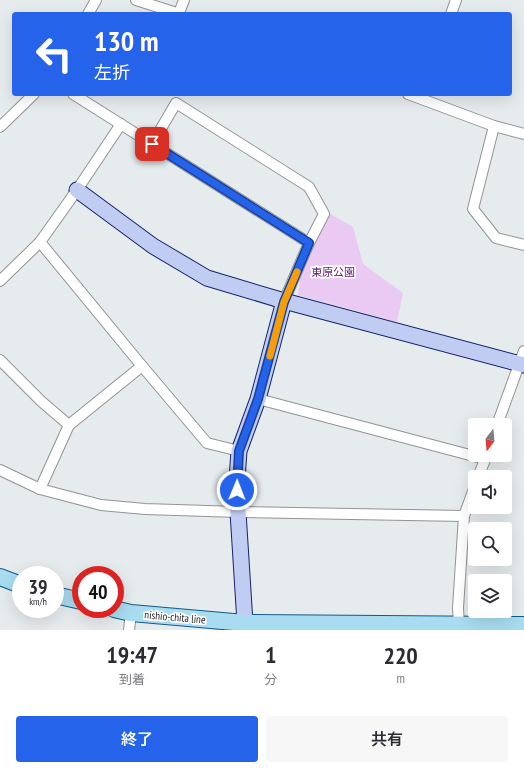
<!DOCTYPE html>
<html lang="ja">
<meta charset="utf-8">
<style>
:root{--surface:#fff;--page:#f7f7f7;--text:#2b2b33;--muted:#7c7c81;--accent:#2563eb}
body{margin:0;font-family:"PT Sans Narrow","Noto Sans JP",sans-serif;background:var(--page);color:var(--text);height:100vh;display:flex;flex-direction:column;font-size:15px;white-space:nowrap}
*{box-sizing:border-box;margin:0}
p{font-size:13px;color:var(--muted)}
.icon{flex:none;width:22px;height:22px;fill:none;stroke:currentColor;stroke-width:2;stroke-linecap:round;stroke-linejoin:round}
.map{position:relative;height:630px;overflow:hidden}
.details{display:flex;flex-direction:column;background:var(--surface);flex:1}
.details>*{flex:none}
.top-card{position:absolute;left:12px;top:12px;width:500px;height:84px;border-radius:4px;box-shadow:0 4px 16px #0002;background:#2563eb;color:#fff;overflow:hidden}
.needle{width:26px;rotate:196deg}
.controls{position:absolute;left:468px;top:418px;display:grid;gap:8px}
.controls a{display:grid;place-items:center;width:44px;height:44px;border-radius:4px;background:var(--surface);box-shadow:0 4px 16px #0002;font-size:20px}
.speed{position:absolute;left:12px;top:566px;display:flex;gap:8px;font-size:20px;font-weight:700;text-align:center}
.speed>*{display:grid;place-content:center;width:52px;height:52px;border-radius:50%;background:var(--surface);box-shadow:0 4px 16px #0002;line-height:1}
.speed small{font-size:10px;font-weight:400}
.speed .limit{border:6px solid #d22;background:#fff;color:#111}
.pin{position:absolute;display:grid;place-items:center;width:34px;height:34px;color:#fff;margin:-17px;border-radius:8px;box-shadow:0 2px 6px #0006}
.me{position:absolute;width:44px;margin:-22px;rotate:1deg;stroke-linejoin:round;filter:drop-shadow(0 0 3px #0008)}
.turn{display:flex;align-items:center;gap:14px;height:84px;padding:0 16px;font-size:18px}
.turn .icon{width:52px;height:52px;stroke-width:2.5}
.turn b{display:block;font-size:28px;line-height:34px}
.eta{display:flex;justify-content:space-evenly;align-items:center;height:68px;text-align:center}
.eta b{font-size:24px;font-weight:600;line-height:28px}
.cta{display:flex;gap:8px;margin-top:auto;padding:8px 16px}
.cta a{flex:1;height:46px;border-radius:4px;background:var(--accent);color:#fff;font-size:16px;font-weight:600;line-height:46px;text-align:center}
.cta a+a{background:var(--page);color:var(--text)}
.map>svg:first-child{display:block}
.park{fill:#eac9f3}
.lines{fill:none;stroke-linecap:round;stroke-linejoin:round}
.street-casing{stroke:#939393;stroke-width:12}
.secondary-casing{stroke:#132269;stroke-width:17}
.primary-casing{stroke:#135a87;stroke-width:18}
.street{stroke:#fff;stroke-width:10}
.secondary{stroke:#c1ccf2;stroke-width:15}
.primary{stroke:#a9dcf0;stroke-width:16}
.route-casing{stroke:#184099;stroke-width:10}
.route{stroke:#2563eb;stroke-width:7}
.slow{stroke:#f59e0b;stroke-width:7}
.labels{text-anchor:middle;stroke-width:3.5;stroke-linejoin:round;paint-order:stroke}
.park-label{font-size:11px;fill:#5f1970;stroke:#fff}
.street-label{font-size:11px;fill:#1f1f1f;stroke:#fff}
</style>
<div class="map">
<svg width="524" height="630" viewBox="0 0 524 630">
<rect width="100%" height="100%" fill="#e6ebee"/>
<polygon class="park" points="320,208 353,227 363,264 403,293 397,322 298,295 306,237"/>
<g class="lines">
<defs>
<g id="street">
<polyline points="136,0 180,14"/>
<polyline points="179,13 184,0"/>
<polyline points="88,14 96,0"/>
<polyline points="451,14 456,0"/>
<polyline points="73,94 309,243 284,301"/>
<polyline points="408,94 494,126 524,134"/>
<polyline points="494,126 473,209 496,238 524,245"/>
<polyline points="0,127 34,94"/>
<polyline points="152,144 176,103 309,187 324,214 309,243"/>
<polyline points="40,242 142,366 207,443 239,451"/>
<polyline points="0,281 40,242 77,190 121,124"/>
<polyline points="0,360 42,402 69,425"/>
<polyline points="258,399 485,459"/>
<polyline points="497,425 524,351"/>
<polyline points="0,470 40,489 101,505 145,509 238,512 464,516"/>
<polyline points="478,477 487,455"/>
<polyline points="40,489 69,425 142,366"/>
<polyline points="459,624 458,608 464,516 475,486"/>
<polyline points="129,630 131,613"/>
</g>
<g id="secondary">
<polyline points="77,190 153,246 207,278 284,301 524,365"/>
<polyline points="245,623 238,512 237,479 239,451 258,399 284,301"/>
</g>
<g id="primary">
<polyline points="0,577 21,585"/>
<polyline points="55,595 81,601"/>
<polyline points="114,609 131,613 245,623 524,625"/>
</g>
</defs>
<use href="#street" class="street-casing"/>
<use href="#secondary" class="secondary-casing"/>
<use href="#primary" class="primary-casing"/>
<use href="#street" class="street"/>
<use href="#secondary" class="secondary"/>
<use href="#primary" class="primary"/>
</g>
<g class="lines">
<defs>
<polyline id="route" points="152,144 309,243 284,302 258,399 239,451 237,490"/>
</defs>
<use href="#route" class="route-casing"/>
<use href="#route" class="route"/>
<polyline class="slow" points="270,356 284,302 297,272"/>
</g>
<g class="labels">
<g class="park-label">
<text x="333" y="276">東原公園</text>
</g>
<g class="street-label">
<text transform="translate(175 617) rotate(5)" y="4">nishio-chita line</text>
</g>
</g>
</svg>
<div class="controls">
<a><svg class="needle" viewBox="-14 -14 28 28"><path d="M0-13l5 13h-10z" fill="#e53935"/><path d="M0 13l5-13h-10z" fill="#7c7c81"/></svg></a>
<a><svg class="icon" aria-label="sound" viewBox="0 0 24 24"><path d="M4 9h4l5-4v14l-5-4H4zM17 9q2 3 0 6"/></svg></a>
<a><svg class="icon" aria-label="search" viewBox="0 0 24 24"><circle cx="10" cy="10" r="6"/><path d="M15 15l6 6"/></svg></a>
<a><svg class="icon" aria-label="layers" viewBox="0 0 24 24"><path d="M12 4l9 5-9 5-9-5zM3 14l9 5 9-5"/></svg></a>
</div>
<div class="speed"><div>39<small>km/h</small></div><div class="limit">40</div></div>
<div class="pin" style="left:152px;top:144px;background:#d93025"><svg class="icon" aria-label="arrive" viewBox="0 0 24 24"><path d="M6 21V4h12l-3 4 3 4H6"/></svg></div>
<svg class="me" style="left:237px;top:490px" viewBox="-20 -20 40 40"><circle r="17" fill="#2563eb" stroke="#fff" stroke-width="3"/><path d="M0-11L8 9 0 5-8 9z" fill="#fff"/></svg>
<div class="top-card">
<div class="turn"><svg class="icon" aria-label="left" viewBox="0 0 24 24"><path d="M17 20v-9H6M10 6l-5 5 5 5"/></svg><div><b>130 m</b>左折</div></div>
</div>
</div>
<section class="details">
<div class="eta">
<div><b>19:47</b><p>到着</p></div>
<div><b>1</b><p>分</p></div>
<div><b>220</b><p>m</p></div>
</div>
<div class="cta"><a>終了</a><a>共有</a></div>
</section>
